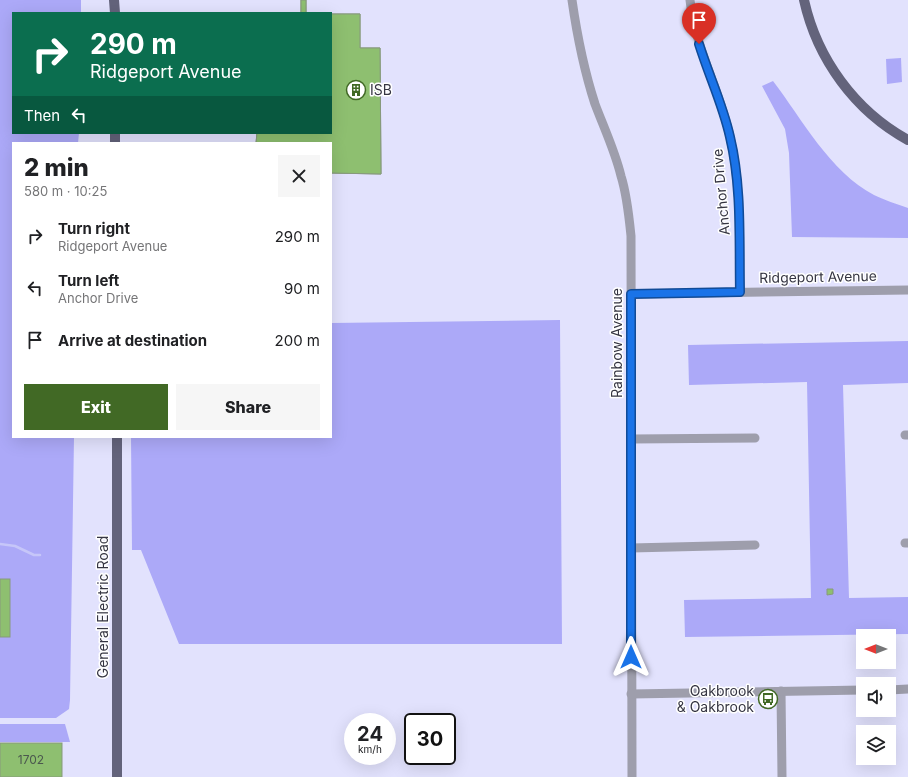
<!DOCTYPE html>
<meta charset="utf-8">
<style>
:root{--surface:#fff;--page:#f6f6f6;--text:#202124;--muted:#757577;--accent:#416925}
body{margin:0;font-family:Inter,sans-serif;background:var(--page);color:var(--text);height:100vh;display:flex;flex-direction:column;font-size:15px;white-space:nowrap}
*{box-sizing:border-box;margin:0}
p{font-size:13px;color:var(--muted)}
.icon{flex:none;width:22px;height:22px;fill:none;stroke:currentColor;stroke-width:2;stroke-linecap:round;stroke-linejoin:round}
.map{position:relative;flex:1;overflow:hidden}
.sheet{position:absolute;left:12px;top:142px;width:320px;height:296px;display:flex;flex-direction:column;background:var(--surface);border-radius:0px;box-shadow:0 4px 16px #0002}
.sheet>*{flex:none}
.hud{position:absolute;left:12px;top:12px;width:320px;height:122px;border-radius:0px;box-shadow:0 4px 16px #0002;background:#0b6e4f;color:#fff;overflow:hidden}
.needle{width:26px;rotate:270deg}
.fabs{position:absolute;left:856px;top:629px;display:grid;gap:8px}
.fabs a{display:grid;place-items:center;width:40px;height:40px;border-radius:0px;background:var(--surface);box-shadow:0 4px 16px #0002;font-size:20px}
.speed{position:absolute;left:344px;top:713px;display:flex;gap:8px;font-size:20px;font-weight:700;text-align:center}
.speed>*{display:grid;place-content:center;width:52px;height:52px;border-radius:50%;background:var(--surface);box-shadow:0 4px 16px #0002;line-height:1}
.speed small{font-size:10px;font-weight:400}
.speed .limit{border:2px solid #111;border-radius:6px;background:#fff;color:#111}
.pin{position:absolute;display:grid;place-items:center;width:34px;height:34px;color:#fff;margin:-41px -17px;border-radius:50% 50% 50% 0;rotate:-45deg;box-shadow:0 0 4px #0007}
.pin .icon{rotate:45deg}
.me{position:absolute;width:44px;margin:-22px;rotate:0deg;stroke-linejoin:round;filter:drop-shadow(0 0 3px #0008)}
.turn{display:flex;align-items:center;gap:14px;height:84px;padding:0 12px;font-size:18px}
.turn .icon{width:52px;height:52px;stroke-width:2.5}
.turn b{display:block;font-size:28px;line-height:34px}
.then{display:flex;align-items:center;height:38px;padding:0 12px;background:#0003;gap:8px;font-size:15px}
.round{display:grid;place-items:center;flex:none;width:42px;height:42px;border-radius:0px;background:var(--page)}
.headline{display:flex;align-items:center;justify-content:space-between;height:68px;padding:0 12px}
h1{font-size:24px;font-weight:800;line-height:30px}
.button{display:flex;gap:8px;margin-top:auto;padding:8px 12px}
.button a{flex:1;height:46px;border-radius:0px;background:var(--accent);color:#fff;font-size:16px;font-weight:800;line-height:46px;text-align:center}
.button a+a{background:var(--page);color:var(--text)}
ul{padding:0;list-style:none}
li{display:flex;align-items:center;gap:12px;height:52px;padding:0 12px}
li div{flex:1}
li b{display:block;font-size:15px}
li em{font-style:normal}
.map>svg:first-child{display:block}
.green{fill:#aca9f8}
.lines{fill:none;stroke-linecap:round;stroke-linejoin:round}
.stream{stroke:#c6c6f9;stroke-width:2.5}
.building{fill:#8ebf70;stroke:#87997d}
.minor{stroke:#9e9eac;stroke-width:9}
.major{stroke:#63637b;stroke-width:10}
.route-casing{stroke:#114b97;stroke-width:10}
.route{stroke:#1a73e8;stroke-width:7}
.labels{text-anchor:middle;stroke-width:3;stroke-linejoin:round;paint-order:stroke}
.number-label{font-size:12px;fill:#4b584e}
.poi-label{font-size:14px;fill:#353542;stroke:#fff;text-anchor:start}
.street-label{font-size:14px;fill:#353542;stroke:#fff}
</style>
<div class="map">
<svg width="908" height="777" viewBox="0 0 908 777">
<rect width="100%" height="100%" fill="#e2e2fd"/>
<g class="green">
<polygon points="0,0 81,0 81,13 13,13 13,133 79,133 78,143 13,143 13,437 74,437 70,700 69,709 56,718 0,718"/>
<polygon points="901,58 902,82 887,84 886,59"/>
<path d="M773 81C802 119 830 172 874 195 884 200 897 204 908 208V238L792 237 789 153 785 129 762 86Z"/>
<polygon points="560,320 562,644 179,644 141,550 132,550 131,437 331,437 331,323"/>
<polygon points="908,341 908,383 843,385 849,598 908,597 908,634 685,637 684,600 811,598 807,382 689,385 688,345"/>
<polygon points="0,724 65,724 70,742 0,742"/>
</g>
<g class="lines">
<polyline class="stream" points="0,544 15,546 34,555 40,555"/>
</g>
<g class="building">
<rect x="301" y="0" width="5" height="13"/>
<rect x="301" y="0" width="5" height="13"/>
<polygon points="331,14 360,14 360,48 380,48 381,174 331,173 331,143 256,143 257,133 331,133"/>
<polygon points="331,14 360,14 360,48 380,48 381,174 331,173 331,143 256,143 257,133 331,133"/>
<rect x="0" y="579" width="10" height="58"/>
<polygon points="827,589 833,589 833,594 827,595"/>
<rect x="0" y="743" width="62" height="34"/>
</g>
<g class="lines">
<g class="minor">
<path d="M572 0C577 35 584 70 595 104 604 128 615 151 621 176 627 195 629 216 631 236L632 777"/>
<path d="M690 0C695 48 720 90 730 137 742 188 739 240 740 292"/>
<polyline points="631,294 908,290"/>
<polyline points="905,435 908,435"/>
<polyline points="632,439 755,438"/>
<polyline points="905,543 908,543"/>
<polyline points="631,548 755,545"/>
<polyline points="889,690 908,689"/>
<polyline points="781,691 782,777"/>
<polyline points="631,694 863,690"/>
</g>
<g class="major">
<polyline points="114,0 115,13"/>
<path d="M804 0C817 59 855 111 908 140"/>
<polyline points="115,133 115,143"/>
<polyline points="117,777 117,437"/>
</g>
</g>
<g class="lines">
<defs>
<path id="route" d="M631 657V294L740 292C739 240 742 187 730 137 723 105 709 76 699 44"/>
</defs>
<use href="#route" class="route-casing"/>
<use href="#route" class="route"/>
</g>
<defs>
<symbol id="building-ring" viewBox="-11 -11 22 22"><circle r="9.5" fill="#fff" stroke="#416925" stroke-width="1.5"/><path d="M-4-6H4V6H1V3H-1V6H-4ZM-2.5-4.3h1.7v1.8h-1.7ZM.8-4.3h1.7v1.8H.8ZM-2.5-1h1.7V.8h-1.7ZM.8-1h1.7V.8H.8Z" fill="#416925"/></symbol>
<symbol id="bus-ring" viewBox="-11 -11 22 22"><circle r="9.5" fill="#fff" stroke="#416925" stroke-width="1.5"/><path d="M-5-6H5V4H4V6H2V4H-2V6H-4V4H-5ZM-3.5-4V0h7V-4ZM-3.5 1.2v1.5H-2V1.2ZM2 1.2v1.5H3.5V1.2Z" fill="#416925"/></symbol>
</defs>
<g fill-rule="evenodd">
<use href="#building-ring" x="345" y="79" width="22" height="22"/>
<use href="#bus-ring" x="757" y="688" width="22" height="22"/>
</g>
<g class="labels">
<g class="number-label">
<text x="31" y="764">1702</text>
</g>
<g class="poi-label">
<text x="370" y="95">ISB</text>
<text x="754" y="696" text-anchor="end">Oakbrook<tspan x="754" dy="16">&amp; Oakbrook</tspan></text>
</g>
<g class="street-label">
<text transform="translate(721 192) rotate(-95)" y="5">Anchor Drive</text>
<text transform="translate(818 277) rotate(-1)" y="5">Ridgeport Avenue</text>
<text transform="translate(617 343) rotate(-90)" y="5">Rainbow Avenue</text>
<text transform="translate(103 607) rotate(-90)" y="5">General Electric Road</text>
</g>
</g>
</svg>
<div class="fabs">
<a><svg class="needle" viewBox="-14 -14 28 28"><path d="M0-13l5 13h-10z" fill="#e53935"/><path d="M0 13l5-13h-10z" fill="#757577"/></svg></a>
<a><svg class="icon" aria-label="sound" viewBox="0 0 24 24"><path d="M4 9h4l5-4v14l-5-4H4zM17 9q2 3 0 6"/></svg></a>
<a><svg class="icon" aria-label="layers" viewBox="0 0 24 24"><path d="M12 4l9 5-9 5-9-5zM3 14l9 5 9-5"/></svg></a>
</div>
<div class="speed"><div>24<small>km/h</small></div><div class="limit">30</div></div>
<div class="pin" style="left:699px;top:44px;background:#d93025"><svg class="icon" aria-label="arrive" viewBox="0 0 24 24"><path d="M6 21V4h12l-3 4 3 4H6"/></svg></div>
<svg class="me" style="left:631px;top:657px" viewBox="-20 -20 40 40"><path d="M0-17L14 15 0 8-14 15z" fill="#1a73e8" stroke="#fff" stroke-width="4"/></svg>
<div class="hud">
<div class="turn"><svg class="icon" aria-label="right" viewBox="0 0 24 24"><path d="M7 20v-9h11M14 6l5 5-5 5"/></svg><div><b>290 m</b>Ridgeport Avenue</div></div>
<div class="then">Then<svg class="icon" aria-label="left" viewBox="0 0 24 24"><path d="M17 20v-9H6M10 6l-5 5 5 5"/></svg></div>
</div>
<section class="sheet">
<div class="headline"><div><h1>2 min</h1><p>580 m · 10:25</p></div><a class="round"><svg class="icon" aria-label="close" viewBox="0 0 24 24"><path d="M6 6l12 12M18 6L6 18"/></svg></a></div>
<ul>
<li><svg class="icon" aria-label="right" viewBox="0 0 24 24"><path d="M7 20v-9h11M14 6l5 5-5 5"/></svg><div><b>Turn right</b><p>Ridgeport Avenue</p></div><em>290 m</em></li>
<li><svg class="icon" aria-label="left" viewBox="0 0 24 24"><path d="M17 20v-9H6M10 6l-5 5 5 5"/></svg><div><b>Turn left</b><p>Anchor Drive</p></div><em>90 m</em></li>
<li><svg class="icon" aria-label="arrive" viewBox="0 0 24 24"><path d="M6 21V4h12l-3 4 3 4H6"/></svg><div><b>Arrive at destination</b></div><em>200 m</em></li>
</ul>
<div class="button"><a>Exit</a><a>Share</a></div>
</section>
</div>
